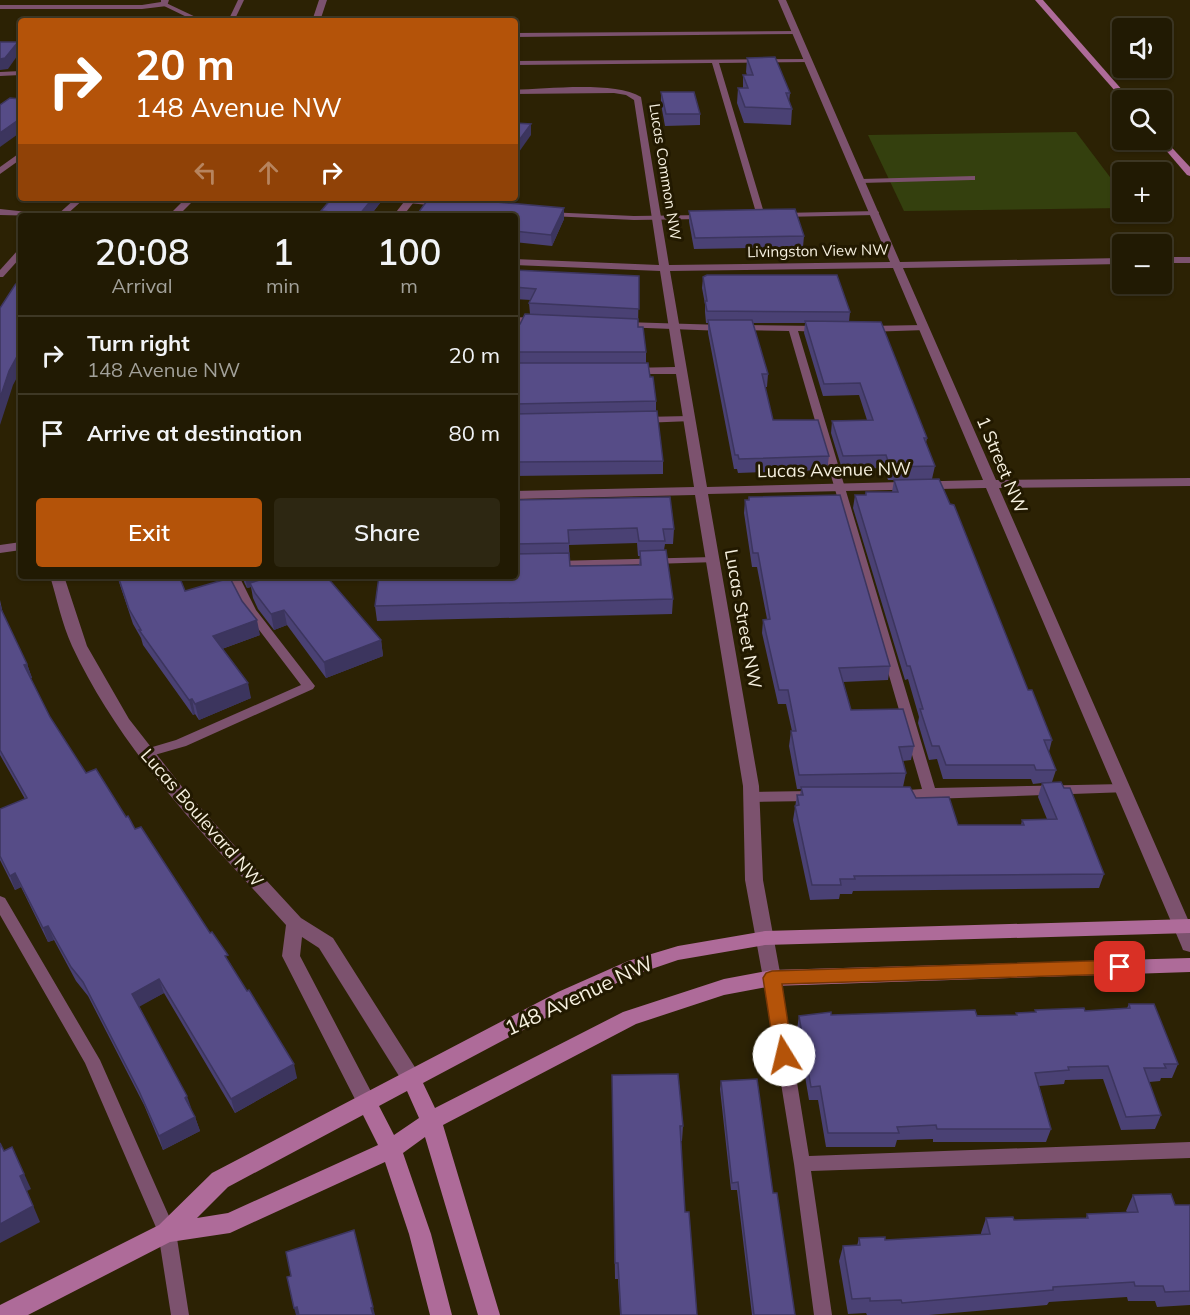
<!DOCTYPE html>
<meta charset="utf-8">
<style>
:root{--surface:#211a03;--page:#2d2712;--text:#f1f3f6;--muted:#a2a19a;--line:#3e3825;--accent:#b45309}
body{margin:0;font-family:Mulish,sans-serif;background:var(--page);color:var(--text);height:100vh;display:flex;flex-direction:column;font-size:22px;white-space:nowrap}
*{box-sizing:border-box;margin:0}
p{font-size:20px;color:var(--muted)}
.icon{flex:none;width:33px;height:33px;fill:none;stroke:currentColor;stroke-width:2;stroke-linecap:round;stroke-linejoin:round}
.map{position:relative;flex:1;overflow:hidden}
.sheet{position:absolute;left:18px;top:213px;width:500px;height:366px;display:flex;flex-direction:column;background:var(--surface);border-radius:6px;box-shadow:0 2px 4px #0004,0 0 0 2px var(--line)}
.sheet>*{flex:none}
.banner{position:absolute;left:18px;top:18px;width:500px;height:183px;border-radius:6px;box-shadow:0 2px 4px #0004,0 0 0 2px var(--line);background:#b45309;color:#fff;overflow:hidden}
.buttons{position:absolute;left:1112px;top:18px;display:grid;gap:12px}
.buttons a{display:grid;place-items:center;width:60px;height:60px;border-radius:6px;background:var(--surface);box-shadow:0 2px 4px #0004,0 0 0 2px var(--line);font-size:30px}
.pin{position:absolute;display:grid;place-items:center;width:51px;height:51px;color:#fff;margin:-26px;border-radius:12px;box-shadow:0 3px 9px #0006}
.me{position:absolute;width:66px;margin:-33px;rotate:351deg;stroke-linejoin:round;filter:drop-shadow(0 0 4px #0008)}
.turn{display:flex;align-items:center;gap:21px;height:126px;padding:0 18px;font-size:27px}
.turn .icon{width:78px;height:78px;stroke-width:2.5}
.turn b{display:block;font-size:42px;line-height:51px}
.lanes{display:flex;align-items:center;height:57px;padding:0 18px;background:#0003;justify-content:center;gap:30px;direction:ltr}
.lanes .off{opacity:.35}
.eta{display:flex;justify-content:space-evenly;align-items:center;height:102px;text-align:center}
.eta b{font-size:36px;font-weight:600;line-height:42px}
.primary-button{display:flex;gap:12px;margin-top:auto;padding:12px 18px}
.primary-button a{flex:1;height:69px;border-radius:6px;background:var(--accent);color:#fff;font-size:24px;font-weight:600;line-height:69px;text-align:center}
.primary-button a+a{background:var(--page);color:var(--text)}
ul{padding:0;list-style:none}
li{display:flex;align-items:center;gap:18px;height:78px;padding:0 18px;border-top:2px solid var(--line)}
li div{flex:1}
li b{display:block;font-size:22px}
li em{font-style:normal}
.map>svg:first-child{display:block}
.green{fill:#34400e}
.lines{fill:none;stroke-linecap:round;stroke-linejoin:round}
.lane{fill:#7c526e;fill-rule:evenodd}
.street{fill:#7c526e;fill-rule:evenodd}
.secondary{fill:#ae6b99;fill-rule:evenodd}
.wall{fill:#4a4174;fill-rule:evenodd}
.shaded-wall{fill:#3c355e}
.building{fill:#564c87;stroke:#3c355e;stroke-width:1.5}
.route{fill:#b45309;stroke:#753606;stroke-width:1.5}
.labels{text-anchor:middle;stroke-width:6;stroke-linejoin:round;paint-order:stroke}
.far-street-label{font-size:15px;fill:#f6f0df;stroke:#221900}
.street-label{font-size:18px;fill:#f6f0df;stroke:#221900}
.near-street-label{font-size:21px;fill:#f6f0df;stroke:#221900}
</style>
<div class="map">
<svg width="1190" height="1315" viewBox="0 0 1190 1315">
<rect width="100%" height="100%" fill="#2c2204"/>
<polygon class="green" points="1076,132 1122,193 1122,208 904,211 868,135"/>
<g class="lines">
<g class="lane">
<polygon points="238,0 244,0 234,21 228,21"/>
<polygon points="164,2 202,20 203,21 195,21 162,5"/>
<polygon points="798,31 796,34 514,37 514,33"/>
<polygon points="810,59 810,61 808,62 719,63 765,216 761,218 757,216 712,63 514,65 514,61"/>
<polygon points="975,176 975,180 972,180 861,183 857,181 861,179"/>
<polygon points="76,198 85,198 65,216 56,216"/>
<polygon points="371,198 400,198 440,202 444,204 440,206 375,200"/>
<polygon points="878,211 879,213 875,215 781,217 777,215 781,213"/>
<polygon points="547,212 634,216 703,215 707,217 703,219 634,220 550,216 547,216"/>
<polygon points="18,250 21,250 21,257 3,277 0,277 0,270"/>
<polygon points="514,317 537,318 541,321 537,324 514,323"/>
<polygon points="624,322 723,325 727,328 723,331 621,327 621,323"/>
<polygon points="740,325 819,326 823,329 819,332 798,331 935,788 1123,784 1128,786 1130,789 1128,792 930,799 893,797 891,794 893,791 922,789 789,331 737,330 736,328"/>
<polygon points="923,325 927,328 926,330 866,332 862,329 866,326"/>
<polygon points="689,416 694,419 692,421 642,423 637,420 642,417"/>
<polygon points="713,557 717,558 719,560 717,562 555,567 549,564 555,561"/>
<polygon points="227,576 239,576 256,610 315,686 313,689 186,746 144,758 139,757 138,754 139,751 176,740 301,685 247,614"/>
<polygon points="811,791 816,793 818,796 816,799 811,801 752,802 747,800 745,797 747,794 752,792"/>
<polygon points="0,896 5,898 100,1060 176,1232 189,1315 171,1315 158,1232 85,1063 0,915"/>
<polygon points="772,972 777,974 780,978 809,1156 1190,1142 1190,1158 811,1171 832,1315 814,1315 794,1164 764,978 767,974"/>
</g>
<g class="street">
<polygon points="161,0 169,0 167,6 142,9 0,9 0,5 142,5 161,2"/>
<polygon points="319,0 327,0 320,21 312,21"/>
<path d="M778 0H786L900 262 1122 258V264L903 268 996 480 1190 478V486L999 488 1190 924V952L1183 950 1181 945 986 488 708 494 759 786 763 880 781 978 779 983 772 986 765 983 763 978 745 880 743 786 695 495 514 499V491L694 487 676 374H628L622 371 628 368 675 367 660 271 514 265V259L659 265 634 100 626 95 614 93 514 94V90C547 89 614 81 641 97L669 265 890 262ZM893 268 983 480 707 487 670 271Z"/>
<polygon points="21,71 21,75 0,76 0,72"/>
<polygon points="21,152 21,159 0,174 0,167"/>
<polygon points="186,198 196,198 178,216 168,216"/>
<polygon points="407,198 417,198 403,216 393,216"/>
<polygon points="0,209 37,213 42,216 0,215"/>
<rect x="1161" y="257" width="29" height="6"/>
<polygon points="21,542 21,550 0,553 0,545"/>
<path d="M50 576H64L87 646 129 719 183 788 242 854 301 918 333 938 418 1072 421 1078 418 1084 411 1087 404 1084 319 948 302 937 300 956 377 1103 374 1109 367 1112 360 1109 282 956 286 925C207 838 122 753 72 646 62 624 57 599 50 576Z"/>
</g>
<g class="secondary">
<polygon points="1035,0 1043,0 1131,100 1123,100"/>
<polygon points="1161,136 1190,167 1190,176 1187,175 1158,141"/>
<path d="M1190 919V933L765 945 678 960 634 975 572 1004 423 1083 435 1108 623 1012 724 979 772 970 1190 958V972L772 986 724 995 636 1024 443 1125 500 1315H478L425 1137 403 1153 431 1234 452 1315H430L409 1234 385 1162 230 1233 170 1242 28 1315H0V1305L159 1225 212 1173 558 992 628 961 678 946 765 931ZM407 1091 419 1118 394 1135 379 1106ZM363 1115 378 1145 228 1213 197 1218 228 1187Z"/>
</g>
</g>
<g class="wall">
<polygon points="747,58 790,93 789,102 792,109 791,125 744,123 737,103 738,88 743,88 743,75 747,75 746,72"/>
<polygon points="661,92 700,114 700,125 665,126 661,104"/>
<polygon points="332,198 379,198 380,203 370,216 322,216 321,211"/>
<polygon points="429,198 488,198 486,201 564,219 552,246 514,242 514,216"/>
<polygon points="689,211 804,236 803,247 694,249 689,222"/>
<polygon points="514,270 639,276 638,327 646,352 646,363 656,401 656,411 663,461 663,474 514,476 514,325 520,324 530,314 529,303 531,300 514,299"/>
<polygon points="703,277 850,312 849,322 927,438 926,443 935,466 932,479 1028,690 1052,740 1049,752 1056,770 1052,782 1104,874 1099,888 853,891 852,894 840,894 839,899 810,900 793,820 797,795 800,795 801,789 797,789 789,746 791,731 792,731 786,704 778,704 762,633 763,620 767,619 757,567 752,567 744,513 745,500 748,500 749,497 890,666 888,680 843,682 851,710 914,746 911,760 903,761 906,773 903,787 916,798 958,825 1021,825 1022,820 1047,819 1038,797 1042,783 1033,784 1031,779 943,779 937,759 929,760 918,723 919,717 908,679 905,680 853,508 855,495 865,495 866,492 892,492 894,480 888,480 884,468 842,469 831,433 832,421 867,420 859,395 823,396 804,333 805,323 753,323 768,374 767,387 765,387 773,420 829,456 827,470 738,473 737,469 734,469 708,333 708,323 706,323 705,312 705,304 702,288"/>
<path d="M514 500 674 529 673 544H665L664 550 673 599 672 614 377 621 375 606 514 576ZM637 543 638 556H640L639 565 570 566 569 545Z"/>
<polygon points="117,576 179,576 185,591 260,635 222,649 251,698 199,720 195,714 193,715 143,645 141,638 133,624"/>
<polygon points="243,576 326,576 381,640 383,656 326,678 287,625 274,630 258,609 253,598 251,587 247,588 244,582"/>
<polygon points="0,600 3,614 27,664 32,678 30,678 50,717 86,773 135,829 230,963 297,1078 235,1113 164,993 139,1006 195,1117 200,1131 163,1150 144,1105 88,996 76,981 54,940 48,942 21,887 15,890 0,860 0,809 25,799 0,755"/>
<polygon points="1129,1004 1178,1064 1172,1078 1161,1078 1160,1081 1149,1082 1161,1115 1155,1129 1121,1130 1103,1079 1065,1080 1064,1084 1039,1086 1051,1129 1046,1142 933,1142 933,1139 897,1140 895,1147 826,1147 818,1100 809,1100 797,1029 799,1016 1016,1015 1016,1013 1035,1012 1035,1010 1085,1011 1127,1008"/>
<polygon points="612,1075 683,1126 682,1141 681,1141 685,1212 697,1315 620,1315 618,1279 615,1279"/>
<polygon points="721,1081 773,1193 795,1315 752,1315 737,1190 731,1190 720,1089"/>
<polygon points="1133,1195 1175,1205 1190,1205 1190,1305 1157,1307 1155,1301 1128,1301 1127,1297 1049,1302 1047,1305 929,1315 867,1315 866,1313 848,1314 839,1261 843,1246 857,1246 859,1238 885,1240 981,1235 981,1233 986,1218 1014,1220 1086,1218 1087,1214 1127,1212 1126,1211"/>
</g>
<g class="shaded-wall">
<polygon points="18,42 20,52 8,69 0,70 0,59"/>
<polygon points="21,118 21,132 0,147 0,133"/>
<polygon points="531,124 531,135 514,159 514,147"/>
<polygon points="373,198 379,198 380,203 370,216 359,216 359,215"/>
<polygon points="564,208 564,219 552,246 551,235"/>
<polygon points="21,349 21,370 13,385 0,425 0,398 9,371"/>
<polygon points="245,576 290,576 250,583 251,587 247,588"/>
<polygon points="284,610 287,625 274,630 271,614"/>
<polygon points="257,620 260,635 216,651 213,636"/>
<polygon points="381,640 383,656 326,678 324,662"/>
<polygon points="27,664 32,678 28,679 24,665"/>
<polygon points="248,683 251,698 199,720 195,704"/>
<polygon points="192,699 195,714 193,715 189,700"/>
<polygon points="15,873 21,887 15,890 10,876"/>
<polygon points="48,926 54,940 48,942 43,928"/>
<polygon points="159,979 164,993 137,1008 132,994"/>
<polygon points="294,1064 297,1078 235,1113 231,1099"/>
<polygon points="187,1096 192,1110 185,1098"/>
<polygon points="195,1117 200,1131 163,1150 159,1136"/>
<polygon points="12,1147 31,1189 27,1191 40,1222 0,1243 0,1224 20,1176"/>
<polygon points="297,1307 300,1315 296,1315 294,1308"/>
<polygon points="373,1307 375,1315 373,1315 371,1308"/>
</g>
<g class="building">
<polygon points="0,42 18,42 5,58 0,59"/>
<polygon points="775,57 790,93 786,93 792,109 745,107 738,88 748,88 743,75 753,75 747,58"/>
<polygon points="661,92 694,92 700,114 666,114"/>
<polygon points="10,98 21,99 21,118 0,133 0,105"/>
<polygon points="514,123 531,124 514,147"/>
<polygon points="332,198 373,198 359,215 321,211"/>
<polygon points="429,198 452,198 564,208 551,235 514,231 514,216 416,216"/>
<polygon points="795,209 804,236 695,238 689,211"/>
<polygon points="514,270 639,276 639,309 529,303 536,289 514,287"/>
<polygon points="707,275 837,275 850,312 707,311 705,301 707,301 703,277"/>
<polygon points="21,279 21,349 9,371 0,398 0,308 15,285"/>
<polygon points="525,314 638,319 638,327 643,327 646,352 514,352 514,325 520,324"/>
<polygon points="708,320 752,320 768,374 762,374 773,420 818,420 829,456 739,459 738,455 735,455"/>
<polygon points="805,321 881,322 927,438 924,438 935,466 890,467 886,455 843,456 832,421 873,420 860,383 824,384"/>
<polygon points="514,363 648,363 650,377 653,377 656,401 514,404"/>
<polygon points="657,411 663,461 514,462 514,414"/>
<polygon points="939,479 950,504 954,505 1028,690 1032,690 1052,740 1044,740 1056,770 1036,770 1034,765 946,765 939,746 932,746 920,709 923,709 910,666 907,666 855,495 866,495 866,492 898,492 894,480"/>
<polygon points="840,495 890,666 839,668 851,710 903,709 914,746 899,747 906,773 799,775 791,731 796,731 788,690 779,690 763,620 770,619 758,553 753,553 745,500 749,500 749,497"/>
<polygon points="670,497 674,529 663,529 665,541 639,541 637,528 568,530 569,543 514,544 514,500"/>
<polygon points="666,550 673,599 375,606 379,576 514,576 514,554 569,553 570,566 641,565 640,551"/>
<polygon points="118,576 179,576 185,591 230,578 242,601 257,620 213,636 248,683 195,704 192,699 189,700 139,630 141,630 129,609"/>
<polygon points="273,576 326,576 381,640 324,662 284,610 271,614 255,593 250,583"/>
<polygon points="0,605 1,609 27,664 24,665 50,717 86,773 96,769 126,817 128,816 135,829 141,827 210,933 212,932 228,955 225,956 247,991 249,990 294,1064 231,1099 159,979 132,994 187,1096 185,1098 195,1117 159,1136 139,1091 83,982 71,967 48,926 43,928 15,873 10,876 0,856 0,809 27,798 0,750"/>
<polygon points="1061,782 1064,788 1070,788 1104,874 854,876 855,879 840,879 841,885 812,885 795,806 799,805 797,795 803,795 801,787 910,787 916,798 949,797 958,825 1024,825 1022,820 1057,819 1042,783"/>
<polygon points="1129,1004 1154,1004 1178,1064 1164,1064 1166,1068 1144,1068 1161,1115 1126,1117 1108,1066 1068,1067 1069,1070 1035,1073 1051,1129 937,1129 936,1125 897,1127 899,1133 828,1133 820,1086 811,1087 799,1016 831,1012 831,1015 975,1010 977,1016 1017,1015 1016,1013 1036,1012 1035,1010 1084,1008 1085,1011 1130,1008"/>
<polygon points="678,1074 683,1126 680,1126 685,1212 689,1212 697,1315 621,1315 618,1263 615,1263 612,1075"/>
<polygon points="757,1079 773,1193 777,1193 795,1315 754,1315 738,1182 732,1183 721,1081"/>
<polygon points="0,1143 4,1151 12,1147 24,1174 20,1176 33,1206 0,1224"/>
<polygon points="1171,1194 1175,1205 1190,1205 1190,1291 1165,1292 1163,1286 1135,1286 1134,1282 1053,1287 1053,1290 902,1303 901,1300 870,1301 870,1298 852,1299 843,1246 860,1245 859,1238 885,1237 885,1240 990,1234 986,1218 1013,1217 1014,1220 1088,1218 1087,1214 1138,1212 1133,1195"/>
<polygon points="354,1230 373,1307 371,1308 373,1315 299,1315 297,1307 294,1308 287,1277 291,1276 286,1252"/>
</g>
<polygon class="route" points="1120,960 1126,962 1129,967 1126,972 1120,974 782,984 793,1055 791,1061 784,1063 778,1061 775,1055 763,978 766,973 772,971"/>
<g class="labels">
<g class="far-street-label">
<text transform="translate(665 172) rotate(81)" y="5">Lucas Common NW</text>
<text transform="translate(818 251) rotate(-1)" y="5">Livingston View NW</text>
</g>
<g class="street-label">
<text transform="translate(1002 465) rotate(67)" y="6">1 Street NW</text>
<text transform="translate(834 470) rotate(-1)" y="6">Lucas Avenue NW</text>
<text transform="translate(743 619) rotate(80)" y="6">Lucas Street NW</text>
<text transform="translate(202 818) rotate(49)" y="6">Lucas Boulevard NW</text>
</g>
<g class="near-street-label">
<text transform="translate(579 996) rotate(-25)" y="7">148 Avenue NW</text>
</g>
</g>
</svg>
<div class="buttons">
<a><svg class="icon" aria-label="sound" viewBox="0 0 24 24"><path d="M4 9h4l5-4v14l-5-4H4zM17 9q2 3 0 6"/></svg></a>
<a><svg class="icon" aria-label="search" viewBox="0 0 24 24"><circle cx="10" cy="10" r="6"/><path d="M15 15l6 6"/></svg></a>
<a>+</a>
<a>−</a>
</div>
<div class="pin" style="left:1120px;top:967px;background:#d93025"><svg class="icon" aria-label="arrive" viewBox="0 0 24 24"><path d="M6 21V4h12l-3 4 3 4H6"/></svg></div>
<svg class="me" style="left:784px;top:1055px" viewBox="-20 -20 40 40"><circle r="19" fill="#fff"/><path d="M0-13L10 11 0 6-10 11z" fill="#b45309"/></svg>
<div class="banner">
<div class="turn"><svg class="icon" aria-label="right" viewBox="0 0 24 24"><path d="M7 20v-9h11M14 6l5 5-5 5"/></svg><div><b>20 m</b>148 Avenue NW</div></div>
<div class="lanes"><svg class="icon off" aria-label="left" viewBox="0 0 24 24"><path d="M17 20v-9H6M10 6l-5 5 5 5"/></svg><svg class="icon off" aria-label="ahead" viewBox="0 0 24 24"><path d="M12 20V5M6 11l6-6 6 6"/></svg><svg class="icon" aria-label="right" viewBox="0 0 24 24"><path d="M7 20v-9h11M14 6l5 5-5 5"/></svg></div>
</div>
<section class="sheet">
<div class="eta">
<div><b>20:08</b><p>Arrival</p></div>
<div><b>1</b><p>min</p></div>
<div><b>100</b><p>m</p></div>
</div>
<ul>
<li><svg class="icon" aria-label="right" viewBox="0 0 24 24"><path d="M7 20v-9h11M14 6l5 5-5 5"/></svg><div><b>Turn right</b><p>148 Avenue NW</p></div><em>20 m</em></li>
<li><svg class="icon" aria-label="arrive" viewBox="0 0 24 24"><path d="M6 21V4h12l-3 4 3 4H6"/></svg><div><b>Arrive at destination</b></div><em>80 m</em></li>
</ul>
<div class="primary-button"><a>Exit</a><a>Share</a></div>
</section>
</div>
